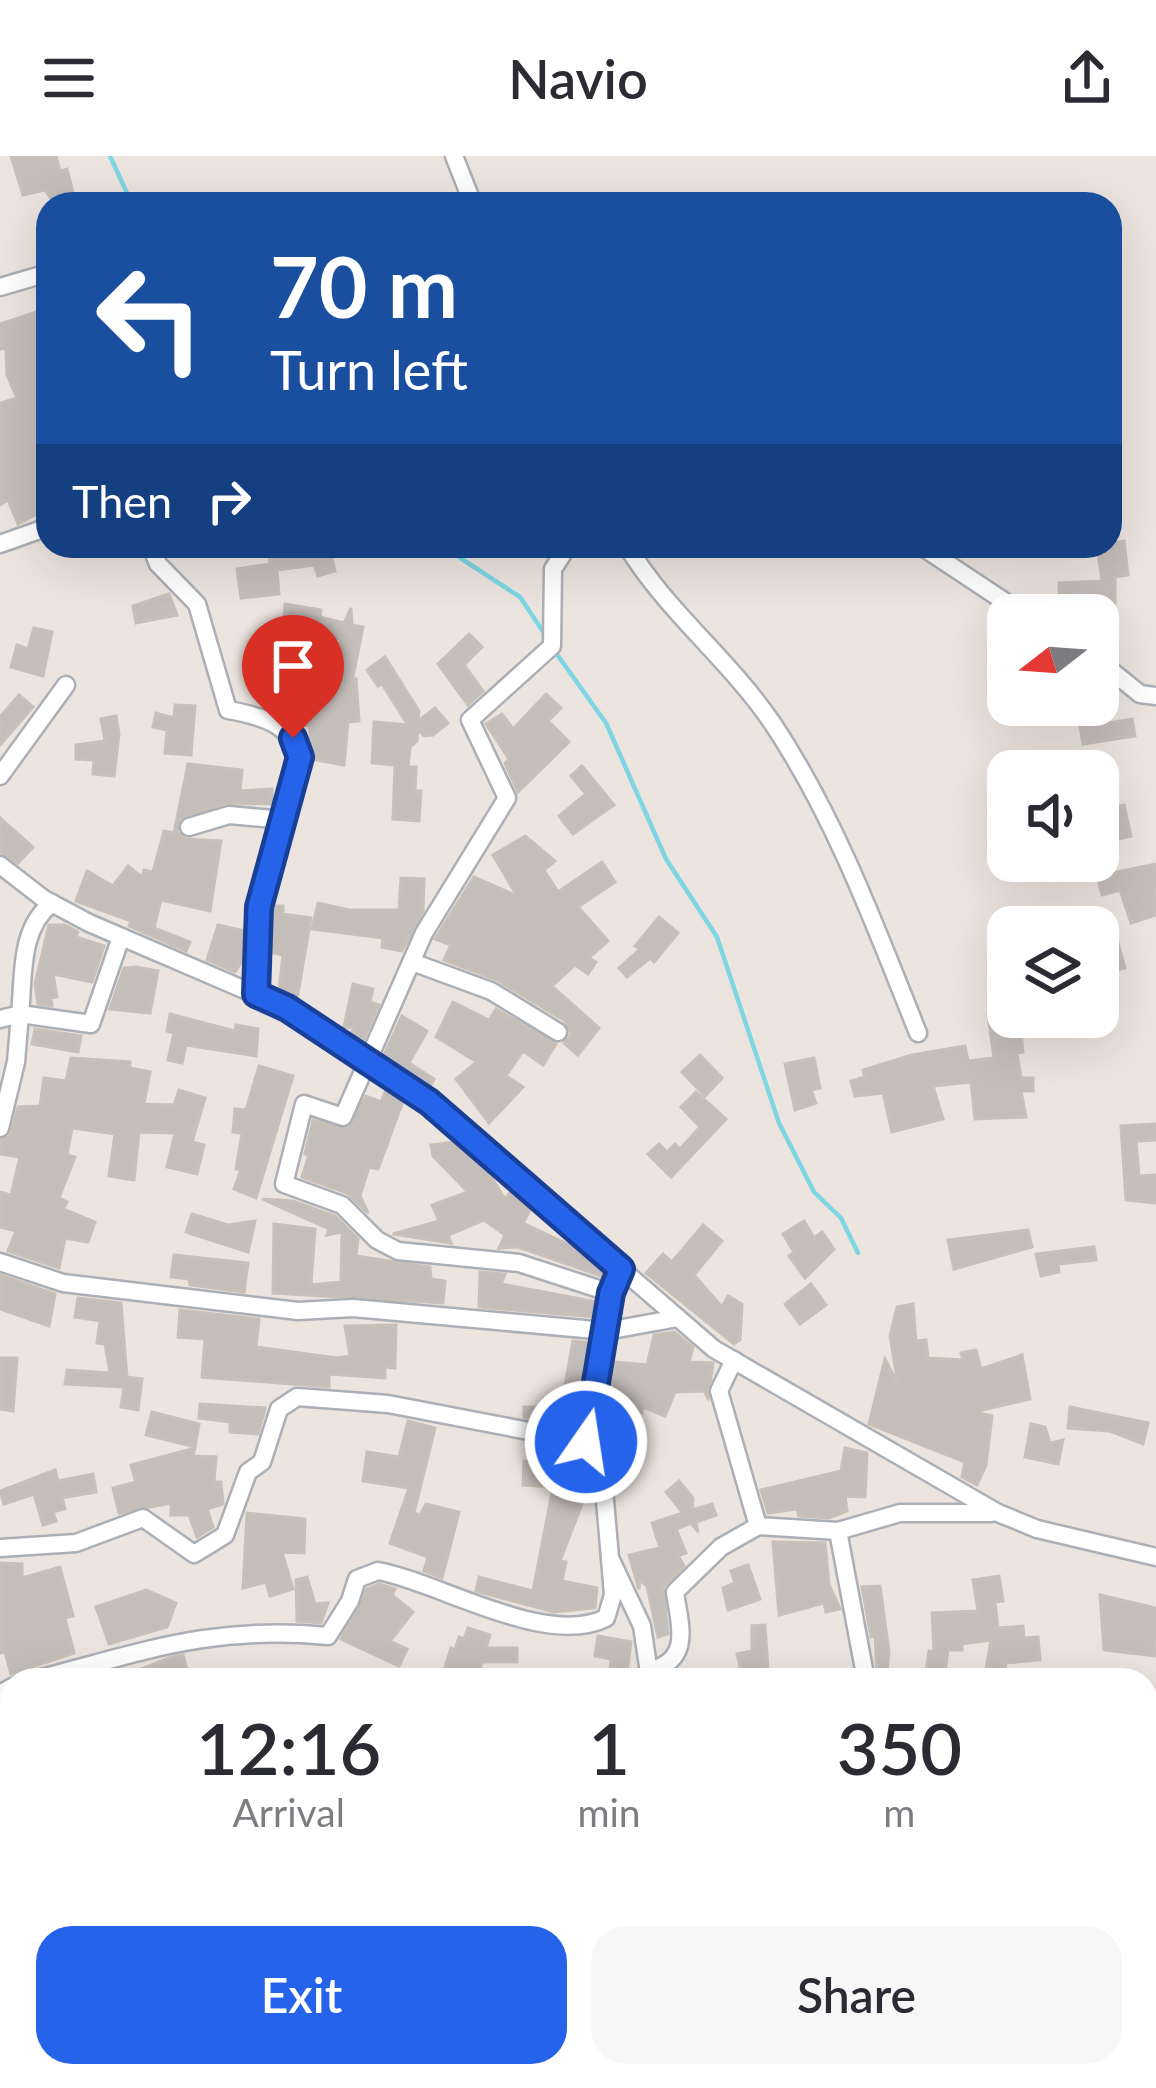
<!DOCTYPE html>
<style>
:root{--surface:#fff;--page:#f7f7f7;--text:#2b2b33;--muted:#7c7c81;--accent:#2563eb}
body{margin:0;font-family:Lato,sans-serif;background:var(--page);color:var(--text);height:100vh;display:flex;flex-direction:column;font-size:45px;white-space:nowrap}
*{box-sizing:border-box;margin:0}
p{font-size:39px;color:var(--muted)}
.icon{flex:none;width:66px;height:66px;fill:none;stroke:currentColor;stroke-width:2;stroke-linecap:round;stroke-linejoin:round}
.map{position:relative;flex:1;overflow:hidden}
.sheet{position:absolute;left:0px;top:1512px;width:1158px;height:420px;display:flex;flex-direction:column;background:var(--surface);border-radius:36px 36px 0 0;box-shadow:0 12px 48px #0002}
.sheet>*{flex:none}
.banner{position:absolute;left:36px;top:36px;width:1086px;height:366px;border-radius:36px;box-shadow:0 12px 48px #0002;background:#1a4fa0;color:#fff;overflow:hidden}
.needle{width:78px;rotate:253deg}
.tools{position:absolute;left:987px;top:438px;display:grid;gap:24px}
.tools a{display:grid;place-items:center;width:132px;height:132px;border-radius:24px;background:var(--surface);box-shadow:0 12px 48px #0002;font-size:60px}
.pin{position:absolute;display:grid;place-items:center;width:102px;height:102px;color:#fff;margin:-123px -51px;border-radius:50% 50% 50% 0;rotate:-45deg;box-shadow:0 0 12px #0007}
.pin .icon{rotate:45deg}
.me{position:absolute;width:132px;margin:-66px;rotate:13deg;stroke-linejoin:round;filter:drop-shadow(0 0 9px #0008)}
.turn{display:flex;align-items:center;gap:42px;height:252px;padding:0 36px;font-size:54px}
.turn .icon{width:156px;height:156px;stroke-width:2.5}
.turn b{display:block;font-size:84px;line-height:102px}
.then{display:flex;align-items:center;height:114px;padding:0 36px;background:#0003;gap:24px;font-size:45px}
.eta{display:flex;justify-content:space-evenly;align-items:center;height:204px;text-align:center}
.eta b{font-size:72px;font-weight:600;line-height:84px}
.primary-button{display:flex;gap:24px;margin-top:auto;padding:24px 36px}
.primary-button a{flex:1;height:138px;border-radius:36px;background:var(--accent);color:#fff;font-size:48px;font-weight:600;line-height:138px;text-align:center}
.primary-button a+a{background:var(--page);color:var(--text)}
header{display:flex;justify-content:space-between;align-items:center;height:156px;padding:0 36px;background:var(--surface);font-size:54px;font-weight:600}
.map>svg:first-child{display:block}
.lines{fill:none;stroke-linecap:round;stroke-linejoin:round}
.stream{stroke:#7dd6e2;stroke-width:4.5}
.building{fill:#c4bebb;stroke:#c7c0b9;stroke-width:3;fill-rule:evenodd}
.street-casing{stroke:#abafb6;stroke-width:21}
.street{stroke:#fff;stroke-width:16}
.route-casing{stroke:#184099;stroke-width:30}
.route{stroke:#2563eb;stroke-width:21}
</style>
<header><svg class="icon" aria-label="menu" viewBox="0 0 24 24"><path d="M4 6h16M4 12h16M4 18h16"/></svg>Navio<svg class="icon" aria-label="share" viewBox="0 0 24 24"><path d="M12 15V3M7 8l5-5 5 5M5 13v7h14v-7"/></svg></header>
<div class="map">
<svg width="1156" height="1932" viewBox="0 0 1156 1932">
<rect width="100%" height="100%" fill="#ece4df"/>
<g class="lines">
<g class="stream">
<polyline points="110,0 132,48"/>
<polyline points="442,390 520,441 544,477"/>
<polyline points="556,497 606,567 666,703 717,781 779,967 814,1036 841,1062 858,1097"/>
</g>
</g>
<g class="building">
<polygon points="11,0 56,0 60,15 67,13 76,48 55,48 45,34 23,39"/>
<polygon points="48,152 48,205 44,206 48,352 18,368 8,344 0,349 0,247 17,242 7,219 6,192 0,193 0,168"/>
<polygon points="1124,385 1128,419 1115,421 1115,448 1093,448 1093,459 1068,459 1068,447 1060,448 1059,427 1102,425 1097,390"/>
<polygon points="269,390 329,390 335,415 318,420 314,409 277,414 279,438 241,442 237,413 270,408"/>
<polygon points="169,438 177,459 136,467 133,450"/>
<path d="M285 448 321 454 320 461 344 467 351 452 352 469 363 471 352 526 356 523 359 565 348 566 344 609 311 603 310 570 304 569 302 559 306 529 279 525ZM306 478 341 483 335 507 303 504Z"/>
<polygon points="34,472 52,476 43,520 11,511 17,489 28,493"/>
<polygon points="469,478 482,491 464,509 483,535 468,549 438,508"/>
<polygon points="385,501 419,555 418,565 435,552 448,567 433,579 424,580 418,573 417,585 410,591 408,611 416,611 415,635 421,635 419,665 393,663 395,609 372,607 374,566 408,569 382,528 378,530 367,514"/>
<polygon points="546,538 561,552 548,565 569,586 518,636 505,607 509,603 486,568 502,558 513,573"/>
<polygon points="19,539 33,551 0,589 0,561"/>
<polygon points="175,549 195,550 191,599 165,597 167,574 153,571 156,557 174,562"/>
<polygon points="1067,549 1099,549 1102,568 1132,563 1135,580 1083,588 1079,565 1069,566"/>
<polygon points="116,560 119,578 114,620 93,618 94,604 76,603 76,589 105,585 101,563"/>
<polygon points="188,608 242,614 240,635 272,633 272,648 226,647 179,663 177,676 185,683 221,685 210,755 161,744 154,772 190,786 186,795 129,770 131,765 76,745 87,715 113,730 128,710 142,721 144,714 153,716 164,675 174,677"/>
<polygon points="582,610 614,649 573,678 559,660 586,638 571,620"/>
<polygon points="1124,649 1131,680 1108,686 1100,655"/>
<polygon points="0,662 33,691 18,707 0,696"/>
<polygon points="525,680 555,705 544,714 558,736 602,706 615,726 578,751 608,785 589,802 596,806 588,818 575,809 552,830 599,872 578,899 564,887 571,878 565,865 497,824 444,804 451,789 435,783 474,721 517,740 493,699"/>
<polygon points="1156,708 1156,759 1131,767 1120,734 1102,739 1097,720"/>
<polygon points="401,722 424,723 423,755 402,795 382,791 383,782 312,773 318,747 349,754 399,754"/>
<polygon points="273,750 283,750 283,758 311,762 297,843 279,835 283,799 270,796"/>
<polygon points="659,761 678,777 654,806 650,802 627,821 619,812 640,793 635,790"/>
<polygon points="1112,766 1125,812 1104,818 1098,770"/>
<polygon points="49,769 65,769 78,776 76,781 104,790 92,826 53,818 57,841 51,842 52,850 38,848 35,828"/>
<polygon points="218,769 245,775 245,801 235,816 207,804"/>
<polygon points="136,811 158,815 150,857 110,853 124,812"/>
<polygon points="353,828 373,833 370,846 379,849 362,887 350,879 354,872 344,871"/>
<polygon points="453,846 489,864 496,853 556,888 543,909 523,895 506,920 523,931 489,967 456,923 477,906 436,881"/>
<polygon points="170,858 235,875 236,869 258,873 256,900 186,889 182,907 168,904 174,877 167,875"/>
<polygon points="988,859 1031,861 1030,875 1021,874 1023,896 1017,897 1021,922 1033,922 1033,935 1021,935 1026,961 975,963 971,926 933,930 943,963 892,976 883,937 855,940 851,925 865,921 863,914 912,899 965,890 968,905 994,902"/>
<polygon points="402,860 427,875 409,907 434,923 429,932 383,901"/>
<polygon points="35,873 81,880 78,896 32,888"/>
<polygon points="700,899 722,922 705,940 682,916"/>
<polygon points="71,902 130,906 130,912 150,916 144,948 174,949 179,934 205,942 192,986 204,989 197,1018 167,1011 175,977 139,976 134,1024 109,1020 115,978 72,972 67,999 75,1001 59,1042 67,1046 63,1053 95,1066 88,1086 65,1082 59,1112 8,1095 16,1075 0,1071 0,1036 11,1039 20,1001 0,998 0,984 10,980 18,951 40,950 44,922 66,925"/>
<polygon points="814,902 820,932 811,934 816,947 795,954 785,908"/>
<polygon points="259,910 293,920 256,1042 234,1033 241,1014 236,1013 242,977 233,976 235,953 246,954"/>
<polygon points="385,936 403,945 378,1013 369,1011 360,1040 368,1057 347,1037 302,1021 309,999 305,998 313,964 346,973 366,940 381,946"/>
<polygon points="696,936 726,963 671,1021 648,998 659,988 667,996 675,988 680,993 700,971 681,951"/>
<polygon points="1156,968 1156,984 1136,985 1139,1020 1156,1019 1156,1047 1126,1044 1121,970"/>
<polygon points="454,986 487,1014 505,1043 511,1036 531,1052 523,1067 580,1094 606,1116 604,1121 518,1091 499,1092 505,1079 484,1064 448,1079 451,1087 393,1078 439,1065 432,1049 468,1036 433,1000 431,989"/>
<polygon points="262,1043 293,1045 335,1060 358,1083 356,1100 430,1111 431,1123 445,1125 443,1147 273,1137 274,1068 315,1073 311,1129 341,1126 342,1076 327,1079 329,1073"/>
<polygon points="192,1058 228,1069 255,1065 248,1096 186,1076"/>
<polygon points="804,1065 814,1082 822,1076 834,1093 805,1122 789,1100 794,1096 783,1078"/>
<polygon points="703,1069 722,1085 694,1119 722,1151 728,1140 742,1148 740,1184 734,1188 646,1117 663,1098 672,1106"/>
<polygon points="1028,1074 1032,1091 954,1113 948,1084"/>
<polygon points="1094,1091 1096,1104 1058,1108 1059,1116 1041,1120 1036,1098"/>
<polygon points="174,1099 248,1107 244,1136 190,1129 189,1123 171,1121"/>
<polygon points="480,1116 505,1118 501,1128 597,1146 595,1161 479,1151"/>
<polygon points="0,1119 55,1138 49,1170 0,1153"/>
<polygon points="811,1128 826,1149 800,1168 785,1148"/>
<polygon points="78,1142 121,1147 127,1221 142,1223 138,1254 121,1251 124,1231 65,1228 67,1214 110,1217 105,1188 97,1187 100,1165 75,1161"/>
<polygon points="913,1148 916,1185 926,1184 928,1202 963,1204 961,1197 976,1194 981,1213 1022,1199 1030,1243 974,1256 992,1260 986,1309 977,1329 962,1321 965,1306 869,1268 885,1203 898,1228 890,1180 897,1151"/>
<polygon points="180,1154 259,1163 256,1191 337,1202 350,1200 345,1170 396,1169 395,1212 385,1211 385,1222 329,1218 329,1231 202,1221 205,1183 178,1181"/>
<polygon points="674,1176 693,1191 689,1206 713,1207 708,1242 704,1235 675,1236 665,1260 643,1251 642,1257 630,1255 621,1304 607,1301 601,1278 616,1206 647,1209 654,1179"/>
<polygon points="573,1185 592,1187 576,1271 524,1261 524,1251 561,1251"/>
<polygon points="0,1202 17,1202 13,1255 0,1253"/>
<polygon points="200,1248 265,1252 264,1257 258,1278 230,1276 230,1266 199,1262"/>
<polygon points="1070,1251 1148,1267 1143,1288 1110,1275 1068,1272"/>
<polygon points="152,1256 199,1268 195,1291 146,1279"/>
<polygon points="408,1265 435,1272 414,1357 420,1359 426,1348 459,1356 442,1422 424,1415 428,1401 390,1387 409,1332 363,1325 367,1296 399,1301"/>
<polygon points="1031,1268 1045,1271 1050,1287 1063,1284 1058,1308 1025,1301"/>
<polygon points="195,1292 193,1300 216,1301 214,1326 221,1326 223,1348 207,1353 213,1371 197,1381 189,1359 171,1359 171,1347 119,1357 113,1332 136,1326 131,1309"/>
<polygon points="845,1292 867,1297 865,1341 845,1340 847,1355 829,1362 799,1360 797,1353 768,1357 761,1334 841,1315"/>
<polygon points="524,1305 580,1311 577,1347 582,1348 560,1405 566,1406 562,1425 597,1432 595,1452 554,1456 476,1435 479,1421 533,1435 553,1331 523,1329"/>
<polygon points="55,1314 58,1325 93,1318 96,1336 62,1342 65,1353 53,1356 56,1365 43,1369 34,1338 4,1348 0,1335"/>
<polygon points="679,1325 693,1342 692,1354 712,1348 716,1359 696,1366 698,1376 691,1367 676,1373 686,1397 678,1400 684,1410 663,1431 668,1478 658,1481 647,1430 640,1424 639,1433 629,1399 660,1392 652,1367 683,1357 666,1336"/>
<polygon points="247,1357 305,1363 304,1397 282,1396 293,1433 270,1440 266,1426 243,1432"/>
<polygon points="773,1386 825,1387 829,1428 840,1453 826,1456 824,1447 779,1459"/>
<polygon points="0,1407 22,1408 22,1422 60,1411 73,1460 65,1462 74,1497 29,1512 20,1522 11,1518 5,1496 0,1497"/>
<polygon points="748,1409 760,1443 728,1454 723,1432 735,1427 731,1415"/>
<polygon points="999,1420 1003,1445 995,1446 998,1472 1023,1470 1024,1482 1038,1481 1040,1504 1006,1507 1004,1523 985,1520 991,1484 962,1488 962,1494 948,1494 944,1524 925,1524 929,1495 934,1496 932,1457 978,1455 973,1424"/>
<polygon points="307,1421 315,1448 328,1447 321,1467 297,1465 296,1424"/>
<polygon points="379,1428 395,1433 392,1439 413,1456 390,1485 407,1493 399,1510 341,1483 367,1433"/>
<polygon points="880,1430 889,1496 887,1516 877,1515 875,1480 871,1481 862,1431"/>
<polygon points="146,1434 176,1447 167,1471 109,1488 96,1451"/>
<polygon points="1100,1439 1156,1452 1156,1500 1104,1494"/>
<polygon points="765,1469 768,1513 742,1519 737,1498 752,1495 752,1470"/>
<polygon points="468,1472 490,1479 486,1492 517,1492 517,1506 482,1506 477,1524 441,1524 451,1492 455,1494 459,1481 464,1483"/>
<polygon points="598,1480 631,1486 626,1524 609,1524 611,1503 595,1500"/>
<polygon points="183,1499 190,1524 114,1524 169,1502"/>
</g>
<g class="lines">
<defs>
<g id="street">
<polyline points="454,0 473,48"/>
<polyline points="0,131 48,117"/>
<polyline points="0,388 48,371"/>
<path d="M151 390 158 408 197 448 228 554C309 568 302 596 285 664"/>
<polyline points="568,390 553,413 552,490 470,564 507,642 424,777 343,961 304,948 284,1028 342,1049 377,1084 398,1095 519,1107 611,1137"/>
<path d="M627 390C667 456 729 503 773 568 836 663 876 772 918 877"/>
<polyline points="921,390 1025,459"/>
<polyline points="1098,504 1140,538 1156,540"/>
<polyline points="0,620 66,529"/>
<polyline points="189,671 229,659 285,664 259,751 256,839"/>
<polyline points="0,709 44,743 89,767 287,852 429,947 714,1193 998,1357 1037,1373 1156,1401"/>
<polyline points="412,806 491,835 558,876"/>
<path d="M0 863 20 858C24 819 19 773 52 747"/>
<polyline points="0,972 16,906 20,858 91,868 121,781"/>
<polyline points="0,1106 63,1127 298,1155 353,1152 606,1175 678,1162"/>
<polyline points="621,1113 611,1137 601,1221 586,1286 603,1322 610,1402 642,1470 650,1523"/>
<polyline points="734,1204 719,1235 758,1370"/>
<polyline points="838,1375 866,1524"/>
<polyline points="0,1392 76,1387 143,1362 194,1398 225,1379 248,1316 262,1306 279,1253 297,1241 388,1248 586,1286"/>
<path d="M652 1514C693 1502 679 1467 675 1436L721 1391 758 1370 838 1375 900 1357H991"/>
<path d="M33 1524C144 1496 210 1469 328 1480L350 1445 357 1423 378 1415C439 1426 545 1492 606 1462L613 1439 610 1402"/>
<polyline points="0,1538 12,1531"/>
<polyline points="0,1654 12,1652"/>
<polyline points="0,1765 12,1784"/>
<polyline points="1146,1773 1156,1771"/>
<polyline points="101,1920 110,1932"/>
<polyline points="1070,1920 1073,1932"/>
<polyline points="233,1932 256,1920"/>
<polyline points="576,1932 576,1920"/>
</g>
</defs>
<use href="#street" class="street-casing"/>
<use href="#street" class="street"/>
</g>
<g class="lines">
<defs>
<polyline id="route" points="293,582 300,601 259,751 256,838 287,852 429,946 621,1113 611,1137 586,1286"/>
</defs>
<use href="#route" class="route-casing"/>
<use href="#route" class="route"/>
</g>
</svg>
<div class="tools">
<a><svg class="needle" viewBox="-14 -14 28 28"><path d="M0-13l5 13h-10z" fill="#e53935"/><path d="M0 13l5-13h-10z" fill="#7c7c81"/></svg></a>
<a><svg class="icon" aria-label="sound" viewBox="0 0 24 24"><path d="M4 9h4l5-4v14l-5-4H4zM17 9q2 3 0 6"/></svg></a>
<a><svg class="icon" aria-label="layers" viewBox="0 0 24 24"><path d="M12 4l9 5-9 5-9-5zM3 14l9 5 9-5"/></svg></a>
</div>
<div class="pin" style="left:293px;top:582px;background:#d93025"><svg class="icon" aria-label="arrive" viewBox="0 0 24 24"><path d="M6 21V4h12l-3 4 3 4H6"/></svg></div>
<svg class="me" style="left:586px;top:1286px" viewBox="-20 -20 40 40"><circle r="17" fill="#2563eb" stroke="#fff" stroke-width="3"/><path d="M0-11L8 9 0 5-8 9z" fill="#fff"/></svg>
<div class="banner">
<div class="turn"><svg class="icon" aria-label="left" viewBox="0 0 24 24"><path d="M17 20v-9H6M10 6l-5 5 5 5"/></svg><div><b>70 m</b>Turn left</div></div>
<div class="then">Then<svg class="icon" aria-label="right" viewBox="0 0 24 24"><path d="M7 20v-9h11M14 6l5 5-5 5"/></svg></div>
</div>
<section class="sheet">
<div class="eta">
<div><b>12:16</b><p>Arrival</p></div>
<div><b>1</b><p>min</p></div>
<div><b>350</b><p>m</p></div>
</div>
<div class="primary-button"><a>Exit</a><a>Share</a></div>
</section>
</div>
